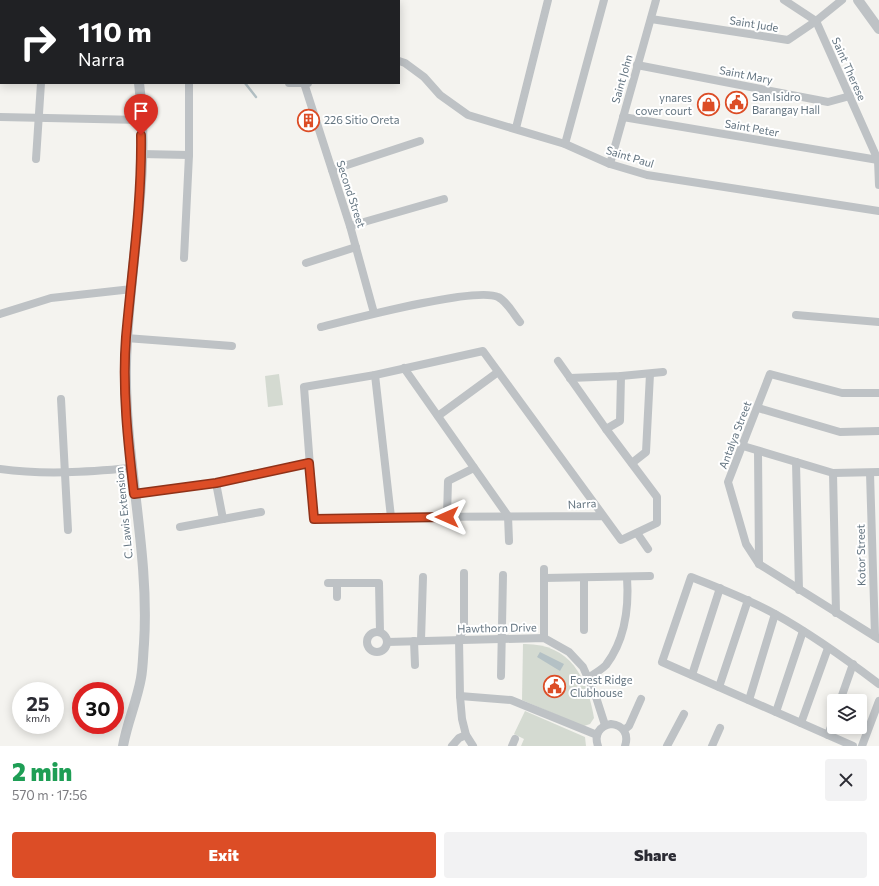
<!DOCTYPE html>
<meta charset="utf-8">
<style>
:root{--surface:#fff;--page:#f2f2f3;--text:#2b2b33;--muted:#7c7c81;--accent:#dc4d26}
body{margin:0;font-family:Commissioner,sans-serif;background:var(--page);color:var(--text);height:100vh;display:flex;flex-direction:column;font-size:15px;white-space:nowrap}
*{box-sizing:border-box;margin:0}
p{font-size:13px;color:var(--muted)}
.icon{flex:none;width:22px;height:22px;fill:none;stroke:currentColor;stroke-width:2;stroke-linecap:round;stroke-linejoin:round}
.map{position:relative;height:746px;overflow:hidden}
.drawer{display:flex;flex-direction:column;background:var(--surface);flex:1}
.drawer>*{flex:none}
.top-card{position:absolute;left:0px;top:0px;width:400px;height:84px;box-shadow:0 2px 10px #0003;background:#202124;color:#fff;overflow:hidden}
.tools{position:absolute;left:827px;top:694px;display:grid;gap:8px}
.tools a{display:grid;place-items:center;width:40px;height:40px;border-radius:4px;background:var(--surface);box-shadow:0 2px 10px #0003;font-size:20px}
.speed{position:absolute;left:12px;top:682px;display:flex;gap:8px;font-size:20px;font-weight:700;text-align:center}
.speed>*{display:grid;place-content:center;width:52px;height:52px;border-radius:50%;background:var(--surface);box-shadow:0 2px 10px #0003;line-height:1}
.speed small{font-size:10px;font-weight:400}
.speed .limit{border:6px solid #d22;background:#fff;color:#111}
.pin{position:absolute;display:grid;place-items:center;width:34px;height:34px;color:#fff;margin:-41px -17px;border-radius:50% 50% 50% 0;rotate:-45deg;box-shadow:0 0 4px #0007}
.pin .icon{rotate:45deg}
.me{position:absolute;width:44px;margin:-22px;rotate:270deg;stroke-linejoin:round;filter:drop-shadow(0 0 3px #0008)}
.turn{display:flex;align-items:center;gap:14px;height:84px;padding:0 12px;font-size:18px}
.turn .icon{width:52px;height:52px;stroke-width:2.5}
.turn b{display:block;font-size:28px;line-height:34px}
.round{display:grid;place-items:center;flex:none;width:42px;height:42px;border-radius:4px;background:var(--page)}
.head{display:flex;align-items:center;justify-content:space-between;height:68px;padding:0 12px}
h1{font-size:24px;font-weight:800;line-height:30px;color:#1e9e55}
.primary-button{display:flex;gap:8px;margin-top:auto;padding:8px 12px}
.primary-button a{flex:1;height:46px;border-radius:4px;background:var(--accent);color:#fff;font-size:16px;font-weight:800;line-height:46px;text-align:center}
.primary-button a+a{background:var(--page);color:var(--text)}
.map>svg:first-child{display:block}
.green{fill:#d4dad1}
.water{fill:#b4c1c5}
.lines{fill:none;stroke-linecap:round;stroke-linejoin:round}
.stream{stroke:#b4c1c5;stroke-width:2.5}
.minor{stroke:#bec2c5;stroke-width:8}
.tertiary{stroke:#bec2c5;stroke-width:10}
.route-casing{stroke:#8f3219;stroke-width:10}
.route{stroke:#dc4d26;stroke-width:7}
.labels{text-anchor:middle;stroke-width:4;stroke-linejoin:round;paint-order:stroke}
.street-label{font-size:11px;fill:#637480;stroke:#fff}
.poi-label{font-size:11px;fill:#637480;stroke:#fff;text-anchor:start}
</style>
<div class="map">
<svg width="879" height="746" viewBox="0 0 879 746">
<rect width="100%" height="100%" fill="#f4f3ef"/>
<g class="green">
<polygon points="279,374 283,405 268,407 265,376"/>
<path d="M523 644C570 643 587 677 594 718L590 724 584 726 578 724 522 700Z"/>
<polygon points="525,711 585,737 586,746 521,746 524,739 514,734"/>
</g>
<polygon class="water" points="540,652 564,664 560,671 537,657"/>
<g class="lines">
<polyline class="stream" points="245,83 256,97"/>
<g class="minor">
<polyline points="18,0 19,1"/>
<polyline points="225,0 225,1"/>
<polyline points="292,0 292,1"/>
<polyline points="784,0 816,21 878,160 879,185"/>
<polyline points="100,1 105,0"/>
<polyline points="651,19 788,40 816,21 842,0"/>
<polyline points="399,61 405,63 424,77 440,95 468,115 565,144 610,164 647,175 879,211"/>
<polyline points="637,65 828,102 850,96"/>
<polyline points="289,83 308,83"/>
<polyline points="304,83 350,226 374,313"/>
<polyline points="0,117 141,120"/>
<polyline points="623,117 878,160"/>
<polyline points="516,128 548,0"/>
<polyline points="565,144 604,0"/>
<polyline points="141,154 189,155"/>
<polyline points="36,159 41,83"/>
<polyline points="610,164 656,0"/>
<polyline points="332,170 420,141"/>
<polyline points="350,226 444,199"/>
<polyline points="184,258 189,155 189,83"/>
<polyline points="306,263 356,247"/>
<polyline points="0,314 51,298 132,289"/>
<polyline points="796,315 879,322"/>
<path d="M321 327C349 320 476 286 498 297 507 301 514 315 520 322"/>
<polyline points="126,338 232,346"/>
<polyline points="558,361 606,429 657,497 657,523 621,540 483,351 375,375 304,387 314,519 391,517 602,516"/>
<polyline points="404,368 508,516 509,541"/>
<polyline points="375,375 391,517"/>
<polyline points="570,378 621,376 663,372"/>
<polyline points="879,393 842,393 770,374 728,482 746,544 759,564 879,639"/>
<polyline points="61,399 68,530"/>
<polyline points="758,408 840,432 879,431"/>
<polyline points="438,416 498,372"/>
<polyline points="606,429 620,421 621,376"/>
<polyline points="743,446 833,473 879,472"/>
<polyline points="758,451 759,564"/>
<polyline points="796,462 799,590"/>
<polyline points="632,463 646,452 650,374"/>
<path d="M0 469C44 475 87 472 131 468"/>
<polyline points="833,473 836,613"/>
<polyline points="870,473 875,636"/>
<polyline points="134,494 216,483 309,463"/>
<polyline points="447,517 448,481 474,468"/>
<polyline points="223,519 261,512"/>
<polyline points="180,527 223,519 216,483"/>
<polyline points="637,533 648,549"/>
<polyline points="544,569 544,638"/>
<polyline points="464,573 464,628 459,639 460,696 462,719 466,735 473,746"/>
<polyline points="544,578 650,576"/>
<polyline points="328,583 379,583 380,632"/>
<polyline points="337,597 337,583"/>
<polyline points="584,630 584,578"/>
<circle cx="377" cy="642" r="10"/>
<polyline points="421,640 423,577"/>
<polyline points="414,641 415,665"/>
<polyline points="387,642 544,638 569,652 583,667 595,694 605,725"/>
<polyline points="692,675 720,588"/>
<polyline points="501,676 503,575"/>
<path d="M588 678C594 674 601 670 606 665 625 640 629 606 627 577"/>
<polyline points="719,687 748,600"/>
<polyline points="460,696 511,700 597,735"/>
<polyline points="749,700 775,614"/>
<polyline points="840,701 853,664"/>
<polyline points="776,712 803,631"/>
<polyline points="801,723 828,648"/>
<polyline points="624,730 629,726 641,699"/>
<polyline points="828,735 834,718"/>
<polyline points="452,746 459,738 466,735"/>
<polyline points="512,746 515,739"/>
<path d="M598 746C594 735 599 726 611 724 623 725 629 734 625 746"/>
<polyline points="667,746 684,714"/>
<polyline points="712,746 720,728"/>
<path d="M853 746 662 662 691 577C719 588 748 599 775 614 811 634 846 659 879 684"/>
<polyline points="862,746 879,701"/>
</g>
<g class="tertiary">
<polyline points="125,0 126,1"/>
<polyline points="858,0 879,29"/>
<path d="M123 746C127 723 137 701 141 678 143 667 143 655 144 644 150 551 124 458 126 364 128 270 151 177 139 83"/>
</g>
</g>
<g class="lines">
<defs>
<path id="route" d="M141 135C142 203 132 269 126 337 122 389 128 443 134 494L216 483 309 463 314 519 447 517"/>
</defs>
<use href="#route" class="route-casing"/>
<use href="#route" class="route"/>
</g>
<defs>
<symbol id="civic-ring" viewBox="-11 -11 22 22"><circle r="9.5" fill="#fff" stroke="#dc4d26" stroke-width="1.5"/><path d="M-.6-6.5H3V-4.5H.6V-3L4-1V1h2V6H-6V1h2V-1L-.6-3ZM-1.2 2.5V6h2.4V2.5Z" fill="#dc4d26"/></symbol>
<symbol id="shop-ring" viewBox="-11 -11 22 22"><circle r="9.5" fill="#fff" stroke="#dc4d26" stroke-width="1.5"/><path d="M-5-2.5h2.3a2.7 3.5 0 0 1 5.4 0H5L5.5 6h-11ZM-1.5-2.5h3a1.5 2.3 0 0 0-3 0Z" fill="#dc4d26"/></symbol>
<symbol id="building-ring" viewBox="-11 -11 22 22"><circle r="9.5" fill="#fff" stroke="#dc4d26" stroke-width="1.5"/><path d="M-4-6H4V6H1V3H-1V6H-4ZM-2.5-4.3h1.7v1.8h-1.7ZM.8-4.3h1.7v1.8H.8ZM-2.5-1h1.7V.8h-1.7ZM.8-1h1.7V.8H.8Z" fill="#dc4d26"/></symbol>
</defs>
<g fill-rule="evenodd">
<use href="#civic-ring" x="724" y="90" width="25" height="25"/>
<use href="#shop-ring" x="696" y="92" width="25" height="25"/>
<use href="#building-ring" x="296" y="108" width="25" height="25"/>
<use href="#civic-ring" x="542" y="674" width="25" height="25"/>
</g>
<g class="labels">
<g class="street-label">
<text transform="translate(754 24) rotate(9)" y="4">Saint Jude</text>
<text transform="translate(849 69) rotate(66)" y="4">Saint Therese</text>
<text transform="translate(746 75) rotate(11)" y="4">Saint Mary</text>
<text transform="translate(622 79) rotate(-74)" y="4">Saint John</text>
<text transform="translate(752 128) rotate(10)" y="4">Saint Peter</text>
<text transform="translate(630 157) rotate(17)" y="4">Saint Paul</text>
<text transform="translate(351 194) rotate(72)" y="4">Second Street</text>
<text transform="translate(735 435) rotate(-69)" y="4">Antalya Street</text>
<text transform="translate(582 504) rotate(-3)" y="4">Narra</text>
<text transform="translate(124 513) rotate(-96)" y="4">C. Lawis Extension</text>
<text transform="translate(861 555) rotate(-91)" y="4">Kotor Street</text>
<text transform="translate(497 628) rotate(-1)" y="4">Hawthorn Drive</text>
</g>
<g class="poi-label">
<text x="752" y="101">San Isidro<tspan x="752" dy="13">Barangay Hall</tspan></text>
<text x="692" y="102" text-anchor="end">ynares<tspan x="692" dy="13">cover court</tspan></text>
<text x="324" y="124">226 Sitio Oreta</text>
<text x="570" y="684">Forest Ridge<tspan x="570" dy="13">Clubhouse</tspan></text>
</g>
</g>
</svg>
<div class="tools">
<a><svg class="icon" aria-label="layers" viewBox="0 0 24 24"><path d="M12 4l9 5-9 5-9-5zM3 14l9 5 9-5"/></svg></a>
</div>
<div class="speed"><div>25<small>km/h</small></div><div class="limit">30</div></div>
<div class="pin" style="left:141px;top:135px;background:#d93025"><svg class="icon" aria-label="arrive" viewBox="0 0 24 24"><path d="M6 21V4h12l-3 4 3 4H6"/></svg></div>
<svg class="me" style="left:447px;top:517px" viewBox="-20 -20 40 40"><path d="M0-17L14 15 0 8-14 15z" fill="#dc4d26" stroke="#fff" stroke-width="4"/></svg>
<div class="top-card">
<div class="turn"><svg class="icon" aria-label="right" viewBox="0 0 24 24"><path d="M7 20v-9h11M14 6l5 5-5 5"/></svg><div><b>110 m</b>Narra</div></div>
</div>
</div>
<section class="drawer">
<div class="head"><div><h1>2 min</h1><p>570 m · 17:56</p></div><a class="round"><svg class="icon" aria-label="close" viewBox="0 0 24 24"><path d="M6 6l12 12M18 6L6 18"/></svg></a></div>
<div class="primary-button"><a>Exit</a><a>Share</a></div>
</section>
